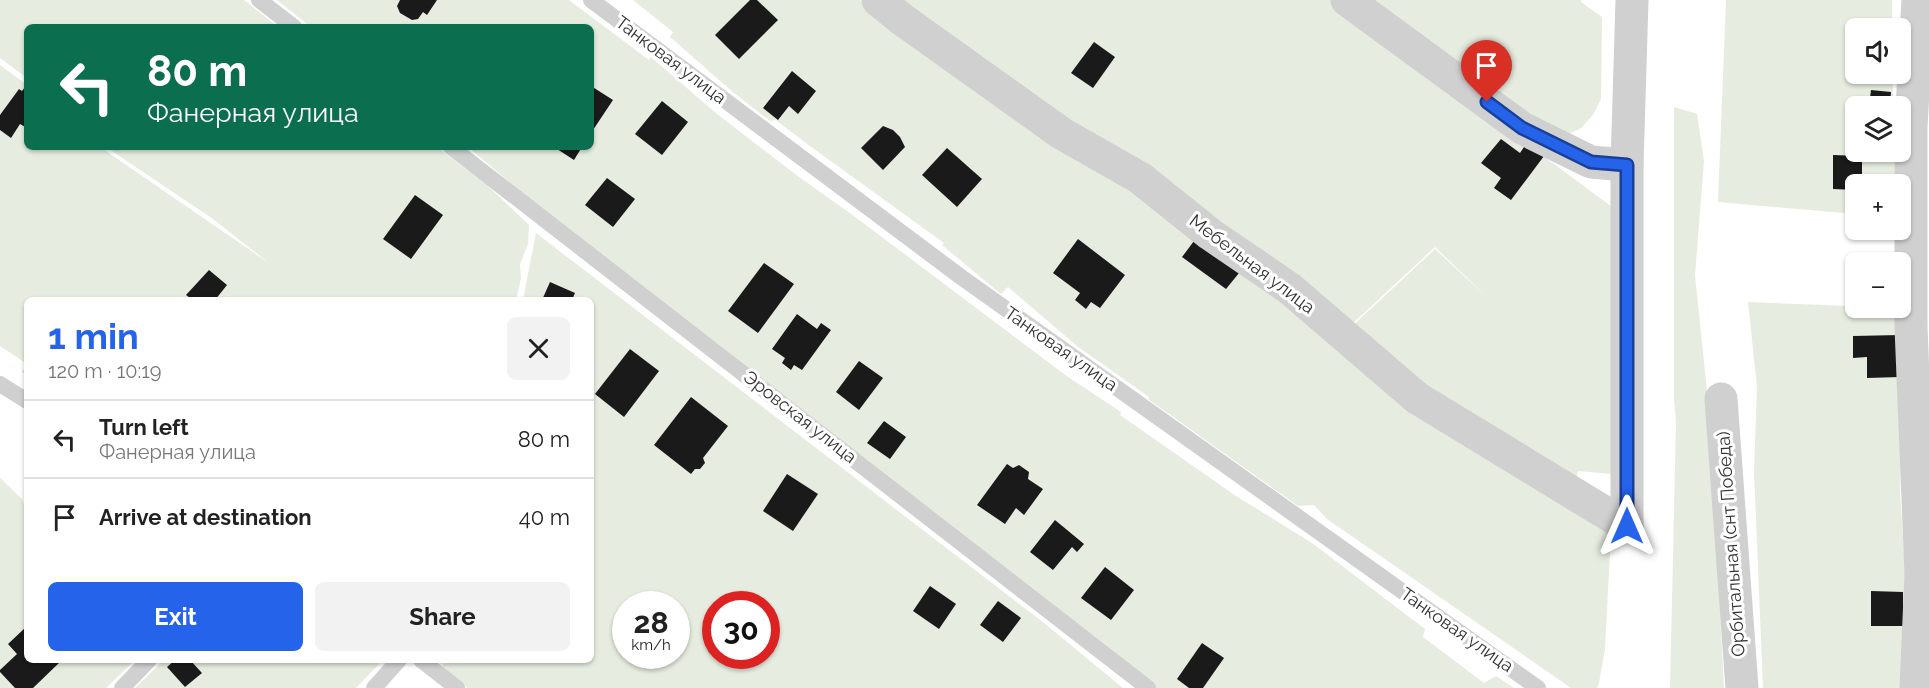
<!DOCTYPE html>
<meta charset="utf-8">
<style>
:root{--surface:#fff;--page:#f2f2f2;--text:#222;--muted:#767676;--line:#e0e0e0;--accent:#2563eb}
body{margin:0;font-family:Raleway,sans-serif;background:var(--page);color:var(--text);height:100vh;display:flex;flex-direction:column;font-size:22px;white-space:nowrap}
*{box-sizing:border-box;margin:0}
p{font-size:20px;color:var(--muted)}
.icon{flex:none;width:33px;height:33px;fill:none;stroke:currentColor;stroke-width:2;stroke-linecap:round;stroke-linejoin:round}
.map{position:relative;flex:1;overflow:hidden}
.sheet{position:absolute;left:24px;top:297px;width:570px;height:366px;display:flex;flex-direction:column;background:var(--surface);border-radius:9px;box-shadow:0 2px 4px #0004}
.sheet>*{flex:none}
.top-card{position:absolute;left:24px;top:24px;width:570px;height:126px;border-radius:9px;box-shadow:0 2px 4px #0004;background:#0b6e4f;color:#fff;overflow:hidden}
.fabs{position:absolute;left:1845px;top:18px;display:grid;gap:12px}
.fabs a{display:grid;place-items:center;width:66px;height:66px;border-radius:9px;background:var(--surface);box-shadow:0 2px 4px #0004;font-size:30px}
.speed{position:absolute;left:612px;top:591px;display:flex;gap:12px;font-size:30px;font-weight:700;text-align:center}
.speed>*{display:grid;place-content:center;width:78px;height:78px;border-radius:50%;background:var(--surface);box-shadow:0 2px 4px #0004;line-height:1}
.speed small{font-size:15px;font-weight:400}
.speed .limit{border:9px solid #d22;background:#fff;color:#111}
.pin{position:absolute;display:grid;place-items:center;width:51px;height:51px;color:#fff;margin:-62px -26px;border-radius:50% 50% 50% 0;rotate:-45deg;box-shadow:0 0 6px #0007}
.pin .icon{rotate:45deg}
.me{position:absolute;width:66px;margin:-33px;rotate:0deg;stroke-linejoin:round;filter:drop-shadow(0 0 4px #0008)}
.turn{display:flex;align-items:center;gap:21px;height:126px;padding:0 24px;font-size:27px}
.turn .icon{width:78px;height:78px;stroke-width:2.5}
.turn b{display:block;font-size:42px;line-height:51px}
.round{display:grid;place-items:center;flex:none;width:63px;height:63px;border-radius:9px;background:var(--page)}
.head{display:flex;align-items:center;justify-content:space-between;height:102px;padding:0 24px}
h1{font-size:36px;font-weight:700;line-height:45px;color:var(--accent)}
.button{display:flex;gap:12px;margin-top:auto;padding:12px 24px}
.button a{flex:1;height:69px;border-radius:9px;background:var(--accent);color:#fff;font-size:24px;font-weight:700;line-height:69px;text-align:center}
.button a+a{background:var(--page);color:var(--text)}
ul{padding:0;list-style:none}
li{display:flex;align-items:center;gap:18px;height:78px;padding:0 24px;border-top:2px solid var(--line)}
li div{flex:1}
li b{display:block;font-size:22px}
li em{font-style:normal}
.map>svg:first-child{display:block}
.green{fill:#e6ecdf;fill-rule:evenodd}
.building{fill:#1a1a1a}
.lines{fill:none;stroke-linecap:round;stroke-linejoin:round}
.lane{stroke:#d0d0d0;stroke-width:16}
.street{stroke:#d0d0d0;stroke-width:33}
.route-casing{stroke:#184099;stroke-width:15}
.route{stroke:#2563eb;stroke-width:10}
.labels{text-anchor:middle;stroke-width:6;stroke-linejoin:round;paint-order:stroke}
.street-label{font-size:18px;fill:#333;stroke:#fff}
</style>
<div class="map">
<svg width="1929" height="688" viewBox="0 0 1929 688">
<rect width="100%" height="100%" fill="#fff"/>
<g class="green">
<polygon points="0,0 244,0 278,27 27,27 27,78 0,58"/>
<polygon points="277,0 569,0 649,60 651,57 717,114 795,174 858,219 1068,377 1121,412 1120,415 1236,496 1312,543 1425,629 1423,637 1484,683 1496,676 1514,688 1155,688 557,222 468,147 591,147 591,27 311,27"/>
<path d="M633 0H860L899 31 1126 181 1611 533 1605 649 1599 683 1597 688H1571L1327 519 1314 505 1298 506 1148 399 1149 397 1077 346 1008 287 1001 294 942 245 944 243 803 141C794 133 785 128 776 120L770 121 734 93 670 37 673 32Z"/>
<polygon points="893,0 1333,0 1616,210 1611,474 1578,471 1575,485 1424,390 1348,330 1435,249 1491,301 1435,247 1349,327"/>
<polygon points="1360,0 1581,0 1581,2 1602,17 1601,99 1593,115 1580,129 1570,133 1560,134"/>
<polygon points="1726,0 1892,0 1892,28 1856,28 1856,74 1893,74 1893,106 1856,106 1856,152 1894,152 1895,184 1856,184 1855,214 1718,202"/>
<polygon points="0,65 27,85 27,147 100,147 270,264 213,219 106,147 437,147 487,185 529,225 528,244 520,264 521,278 516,300 27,300 27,376 22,372 27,364 0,346"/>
<polygon points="1674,107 1697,114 1704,161 1695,275 1710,420 1724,688 1670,688 1676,423 1674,400"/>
<path d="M536 233 1044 623 1123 688H467L441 669 445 660H591V300H523ZM626 604H676V656H626ZM716 604H766V656H716Z"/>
<polygon points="1748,302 1899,308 1902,402 1900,492 1906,587 1904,688 1763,688 1754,471 1757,387"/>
<polygon points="0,478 22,499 27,512 27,660 135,660 106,688 0,688"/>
<polygon points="164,660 378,660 379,664 356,688 135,688"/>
</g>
<g class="building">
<polygon points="400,0 437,0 427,15 423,12 418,19 412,20 400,13 397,6"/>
<polygon points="750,0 757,0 778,20 739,59 715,35"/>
<polygon points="1094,42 1115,57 1093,88 1071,73"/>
<polygon points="792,71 816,91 798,114 789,106 778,120 763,108"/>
<polygon points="591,86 613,100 591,133"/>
<polygon points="25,87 27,88 27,128 20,124 11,138 0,130 0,115 19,89 22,91"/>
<polygon points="1871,90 1891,92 1890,106 1869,106"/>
<polygon points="662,101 688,122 662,155 635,134"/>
<polygon points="883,126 893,130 900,137 905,147 883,170 861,148"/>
<polygon points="1501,139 1520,153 1526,144 1544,156 1511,200 1494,188 1501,178 1481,163"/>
<polygon points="554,147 582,147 574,160"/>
<polygon points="947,148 982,179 957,207 922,175"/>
<polygon points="1833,155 1862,156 1862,184 1856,184 1856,190 1833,189"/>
<polygon points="607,178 635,199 613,227 585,205"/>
<polygon points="415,195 443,215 411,259 383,239"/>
<polygon points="1078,239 1125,275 1100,308 1091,302 1086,309 1075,300 1080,293 1053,273"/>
<polygon points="1194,241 1239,273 1226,289 1182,257"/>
<polygon points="764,263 794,284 758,333 728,311"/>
<polygon points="209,270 227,285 215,300 188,300 190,298 186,295"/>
<polygon points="550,282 575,293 572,300 542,300"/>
<polygon points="797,314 817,329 821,323 831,330 802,370 794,365 791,370 782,363 785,358 772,349"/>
<polygon points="1900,335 1900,377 1867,378 1867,357 1853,358 1853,336"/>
<polygon points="630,349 659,371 624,417 595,394"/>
<polygon points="859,361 883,378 859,410 836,392"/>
<polygon points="691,397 728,426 703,458 705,463 700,469 695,469 691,474 654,445"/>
<polygon points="884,421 906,437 890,459 867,443"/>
<polygon points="1007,464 1013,468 1019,465 1029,472 1028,479 1043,489 1024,515 1016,508 1005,524 977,505"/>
<polygon points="787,474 818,494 793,531 763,511"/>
<polygon points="1055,520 1084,544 1077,552 1072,547 1053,570 1030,552"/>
<polygon points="1105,567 1134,590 1111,620 1081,598"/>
<polygon points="930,586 956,604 939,629 913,611"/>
<polygon points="1871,591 1903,592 1903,626 1871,626"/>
<polygon points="998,601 1021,618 1003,642 980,625"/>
<polygon points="26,627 27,660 58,660 60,662 33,688 15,688 0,672 0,670 17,654 8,644"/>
<polygon points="1202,643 1224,658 1203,688 1189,688 1177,679"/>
<polygon points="175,660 190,660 202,673 185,687 167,667"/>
</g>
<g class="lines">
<g class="lane">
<polyline points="259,0 294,27"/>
<polyline points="591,0 961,277 1538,688"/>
<polyline points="451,147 1148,688"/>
<polyline points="0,384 27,401"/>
<polyline points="421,660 457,688"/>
<polyline points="122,688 149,660"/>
<polyline points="374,688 399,660"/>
</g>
<g class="street">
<polyline points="878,0 903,20 1061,133 1140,178 1210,234 1289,288 1417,398 1627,526"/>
<polyline points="1347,0 1522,128 1591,162 1627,165"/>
<polyline points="1721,399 1742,688"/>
<polyline points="1627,526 1627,165 1632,0"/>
<polyline points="1916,688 1921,574 1911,327 1911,127 1918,0"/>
</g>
</g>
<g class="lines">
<defs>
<polyline id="route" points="1487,102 1522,128 1591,162 1627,165 1627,526"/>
</defs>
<use href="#route" class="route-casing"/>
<use href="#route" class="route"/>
</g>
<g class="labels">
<g class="street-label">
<text transform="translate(671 60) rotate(37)" y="6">Танковая улица</text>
<text transform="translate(1252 264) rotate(37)" y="6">Мебельная улица</text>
<text transform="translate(1061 349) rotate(35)" y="6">Танковая улица</text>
<text transform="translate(800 417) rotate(38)" y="6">Эровская улица</text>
<text transform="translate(1731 544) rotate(-94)" y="6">Орбитальная (снт Победа)</text>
<text transform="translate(1457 630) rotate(35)" y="6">Танковая улица</text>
</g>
</g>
</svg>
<div class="fabs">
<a><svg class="icon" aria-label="sound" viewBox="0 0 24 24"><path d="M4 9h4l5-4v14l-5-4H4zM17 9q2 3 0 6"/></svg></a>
<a><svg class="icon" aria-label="layers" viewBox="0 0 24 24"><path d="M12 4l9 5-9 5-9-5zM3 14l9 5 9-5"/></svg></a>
<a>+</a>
<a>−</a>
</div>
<div class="speed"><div>28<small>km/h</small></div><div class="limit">30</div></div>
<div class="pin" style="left:1487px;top:102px;background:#d93025"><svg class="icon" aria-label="arrive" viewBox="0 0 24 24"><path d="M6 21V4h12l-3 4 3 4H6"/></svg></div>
<svg class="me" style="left:1627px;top:526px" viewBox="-20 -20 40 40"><path d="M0-17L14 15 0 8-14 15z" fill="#2563eb" stroke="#fff" stroke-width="4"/></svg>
<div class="top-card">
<div class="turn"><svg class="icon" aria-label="left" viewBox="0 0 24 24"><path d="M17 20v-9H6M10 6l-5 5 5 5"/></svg><div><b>80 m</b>Фанерная улица</div></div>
</div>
<section class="sheet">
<div class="head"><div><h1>1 min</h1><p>120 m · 10:19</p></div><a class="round"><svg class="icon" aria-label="close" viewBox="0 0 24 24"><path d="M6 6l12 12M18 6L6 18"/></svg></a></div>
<ul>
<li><svg class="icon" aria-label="left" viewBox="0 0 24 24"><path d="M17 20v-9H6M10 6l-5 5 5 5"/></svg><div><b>Turn left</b><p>Фанерная улица</p></div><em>80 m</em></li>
<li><svg class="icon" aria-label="arrive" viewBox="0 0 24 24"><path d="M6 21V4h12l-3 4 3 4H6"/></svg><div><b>Arrive at destination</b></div><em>40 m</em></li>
</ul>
<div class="button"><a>Exit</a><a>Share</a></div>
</section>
</div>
